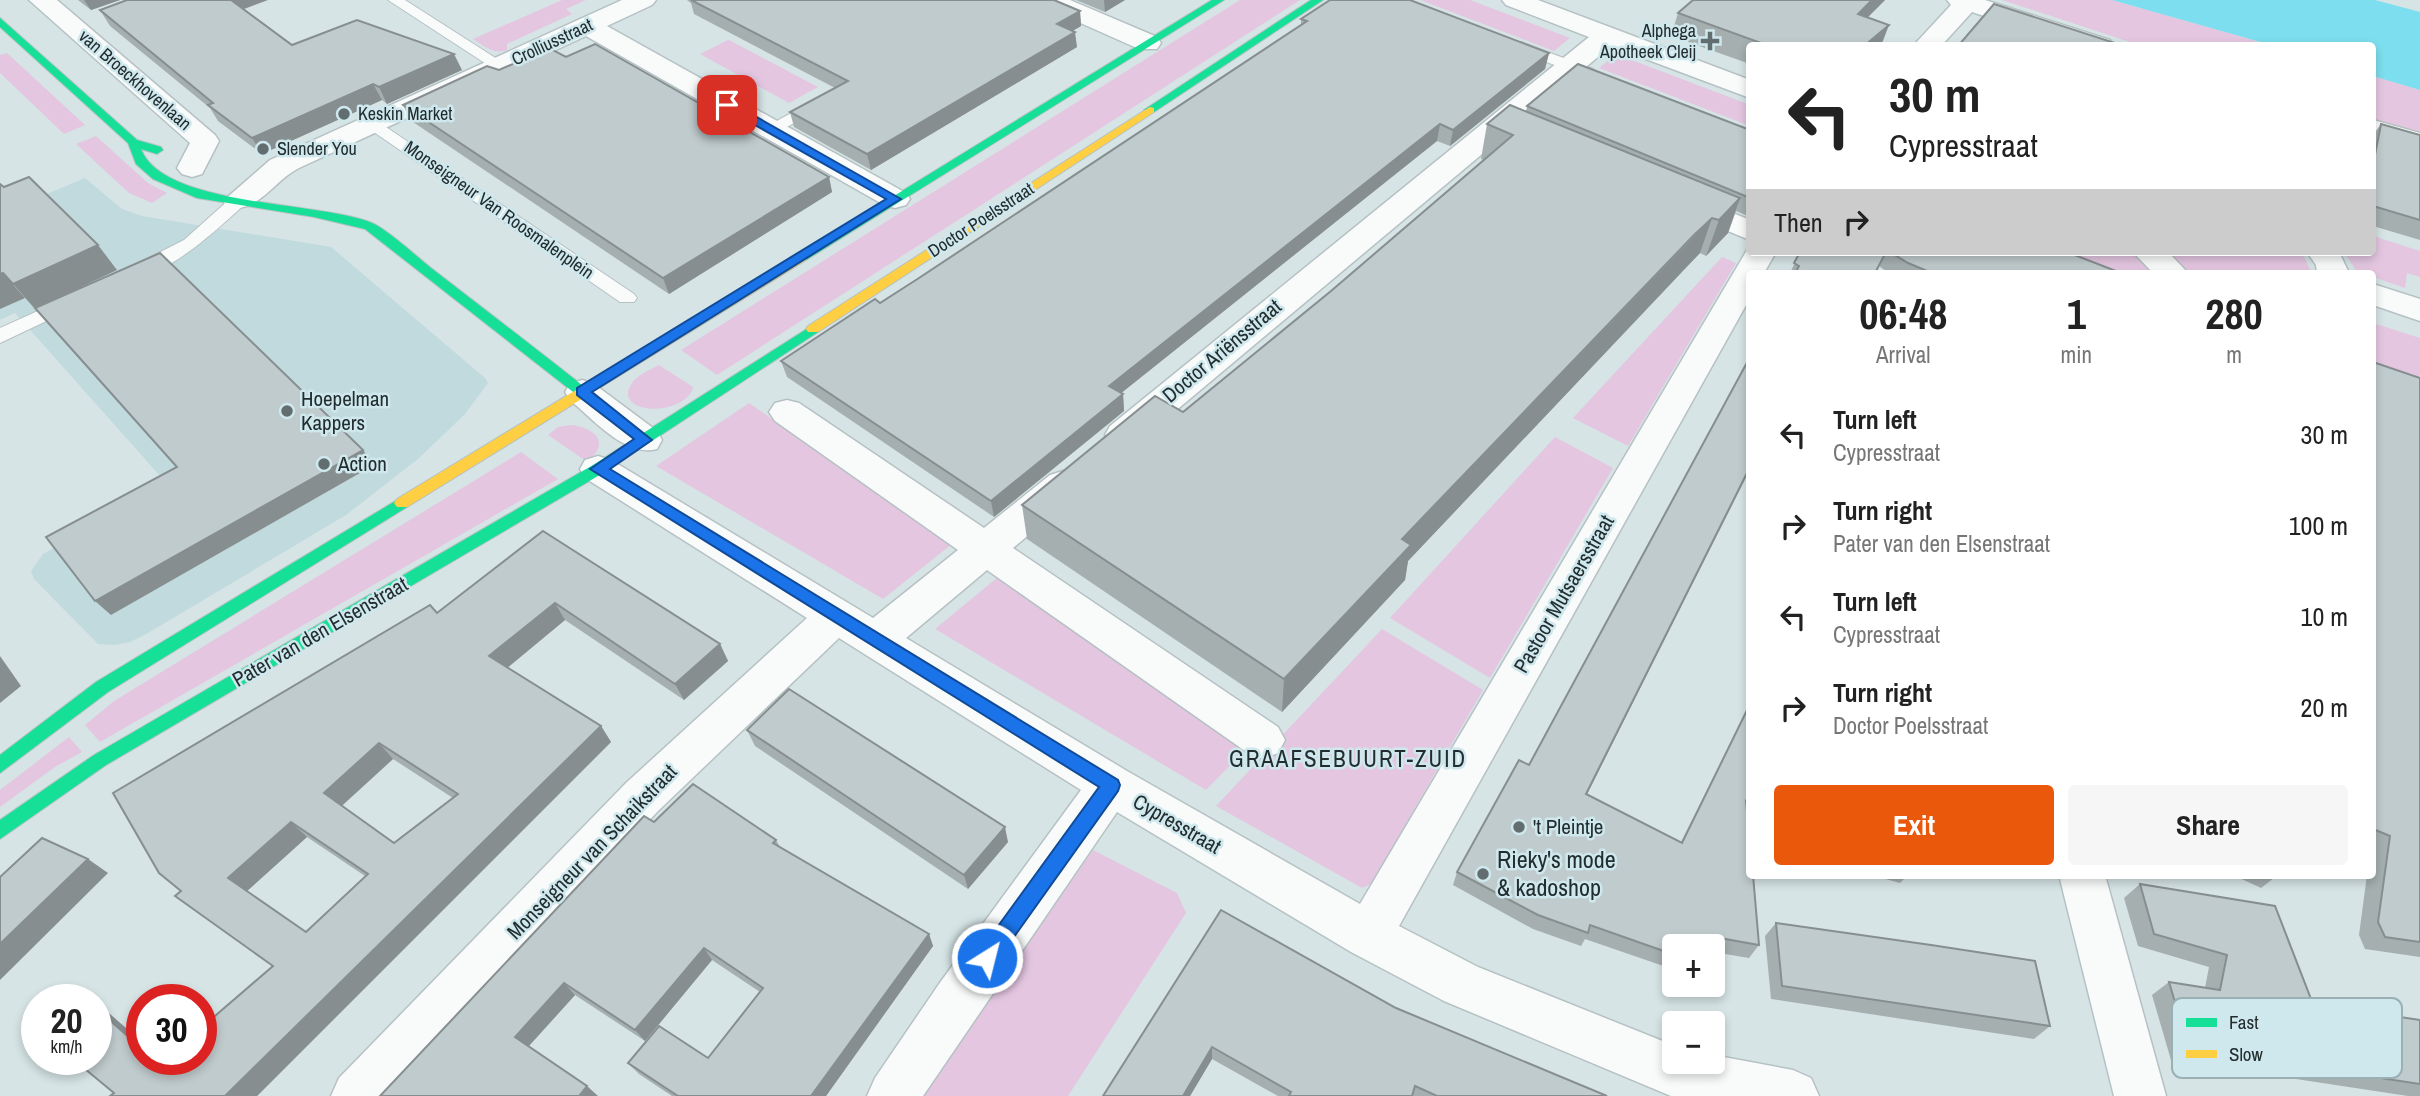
<!DOCTYPE html>
<meta charset="utf-8">
<style>
:root{--surface:#fff;--page:#f6f6f6;--text:#222;--muted:#767676;--accent:#ea580c}
body{margin:0;font-family:"Archivo Narrow",sans-serif;background:var(--page);color:var(--text);height:100vh;display:flex;flex-direction:column;font-size:26px;white-space:nowrap}
*{box-sizing:border-box;margin:0}
p{font-size:23px;color:var(--muted)}
.icon{flex:none;width:38px;height:38px;fill:none;stroke:currentColor;stroke-width:2;stroke-linecap:round;stroke-linejoin:round}
.map{position:relative;flex:1;overflow:hidden}
.drawer{position:absolute;left:1746px;top:270px;width:630px;height:609px;display:flex;flex-direction:column;background:var(--surface);border-radius:7px;box-shadow:0 4px 10px #0003}
.drawer>*{flex:none}
.guide{position:absolute;left:1746px;top:42px;width:630px;height:214px;border-radius:7px;box-shadow:0 4px 10px #0003;background:#fff;color:var(--text);overflow:hidden}
.fabs{position:absolute;left:1662px;top:934px;display:grid;gap:14px}
.fabs a{display:grid;place-items:center;width:63px;height:63px;border-radius:7px;background:var(--surface);box-shadow:0 4px 10px #0003;font-size:35px}
.speed{position:absolute;left:21px;top:984px;display:flex;gap:14px;font-size:35px;font-weight:700;text-align:center}
.speed>*{display:grid;place-content:center;width:91px;height:91px;border-radius:50%;background:var(--surface);box-shadow:0 4px 10px #0003;line-height:1}
.speed small{font-size:18px;font-weight:400}
.speed .limit{border:10px solid #d22;background:#fff;color:#111}
.pin{position:absolute;display:grid;place-items:center;width:60px;height:60px;color:#fff;margin:-30px;border-radius:14px;box-shadow:0 4px 10px #0006}
.me{position:absolute;width:77px;margin:-38px;rotate:36deg;stroke-linejoin:round;filter:drop-shadow(0 0 5px #0008)}
.turn{display:flex;align-items:center;gap:24px;height:147px;padding:0 28px;font-size:32px}
.turn .icon{width:91px;height:91px;stroke-width:2.5}
.turn b{display:block;font-size:49px;line-height:60px}
.then{display:flex;align-items:center;height:66px;padding:0 28px;background:#0003;gap:14px;font-size:26px}
.eta{display:flex;justify-content:space-evenly;align-items:center;height:119px;text-align:center}
.eta b{font-size:42px;font-weight:700;line-height:49px}
.primary-button{display:flex;gap:14px;margin-top:auto;padding:14px 28px}
.primary-button a{flex:1;height:80px;border-radius:7px;background:var(--accent);color:#fff;font-size:28px;font-weight:700;line-height:80px;text-align:center}
.primary-button a+a{background:var(--page);color:var(--text)}
ul{padding:0;list-style:none}
li{display:flex;align-items:center;gap:21px;height:91px;padding:0 28px}
li div{flex:1}
li b{display:block;font-size:26px}
li em{font-style:normal}
.map>svg:first-child{display:block}
.built{fill:#c1dade}
.green{fill:#e4c6e1}
.water{fill:#7cdeee}
.lines{fill:none;stroke-linecap:round;stroke-linejoin:round}
.lane-casing{stroke:#b6c1c3;stroke-width:2}
.street-casing{stroke:#b6c1c3;stroke-width:3}
.fast-casing{stroke:#b6c1c3;stroke-width:2}
.slow-casing{stroke:#b6c1c3;stroke-width:2}
.lane{fill:#f9fbfb;fill-rule:evenodd}
.street{fill:#f9fbfb;fill-rule:evenodd}
.fast{fill:#16e098;fill-rule:evenodd}
.slow{fill:#ffcf43;fill-rule:evenodd}
.wall{fill:#a5afb0;fill-rule:evenodd}
.shaded-wall{fill:#868e90}
.building{fill:#c0cbcd;stroke:#868e90;stroke-width:2;fill-rule:evenodd}
.route{fill:#1a73e8;stroke:#114b97;stroke-width:2}
.poi-dot{fill:#626d6f;stroke:#cfe8ed;stroke-width:2.5}
.labels{text-anchor:middle;stroke-width:5;stroke-linejoin:round;paint-order:stroke}
.far-poi-label{font-size:18px;fill:#232d2f;stroke:#cfe8ed;text-anchor:start}
.far-street-label{font-size:18px;fill:#232d2f;stroke:#cfe8ed}
.street-label{font-size:21px;fill:#232d2f;stroke:#cfe8ed}
.poi-label{font-size:21px;fill:#232d2f;stroke:#cfe8ed;text-anchor:start}
.neighbourhood-label{font-size:23px;letter-spacing:2px;fill:#232d2f;stroke:#cfe8ed}
.near-poi-label{font-size:24px;fill:#232d2f;stroke:#cfe8ed;text-anchor:start}
.key{fill:#cfe8ed;stroke:#9bb0b4;stroke-width:2}
.key-label{font-size:19px;fill:#232d2f}
</style>
<div class="map">
<svg width="2420" height="1096" viewBox="0 0 2420 1096">
<rect width="100%" height="100%" fill="#d6e4e6"/>
<polygon class="built" points="85,178 122,209 142,216 331,247 485,378 488,383 465,414 418,459 346,515 148,633 130,642 114,645 98,644 34,579 31,571 43,554 169,486 15,313 0,320 0,214"/>
<g class="green">
<path d="M562 0H586L566 9 572 14 507 44V50C494 55 484 46 473 39Z"/>
<polygon points="1240,0 1300,0 717,375 681,350"/>
<polygon points="1420,0 1470,0 1570,38 1554,51"/>
<polygon points="2002,0 2112,0 2271,45 2139,45"/>
<polygon points="728,40 729,40 818,87 789,103 700,54"/>
<polygon points="7,53 85,125 64,134 0,73 0,55"/>
<polygon points="1616,54 1750,105 1750,126 1599,68"/>
<polygon points="2373,76 2420,90 2420,132 2373,119"/>
<polygon points="96,136 148,183 167,193 152,203 129,193 76,144"/>
<polygon points="2373,236 2420,251 2420,277 2407,273 2405,288 2373,277 2373,273 2357,272 2344,252 2373,252"/>
<polygon points="2047,252 2131,252 2151,273 2102,273"/>
<polygon points="2165,252 2302,252 2310,270 2309,273 2191,273"/>
<polygon points="1722,257 1736,263 1628,446 1573,418"/>
<polygon points="2373,323 2420,338 2420,383 2373,368"/>
<path d="M659 365 693 387 692 391C676 419 611 412 632 383 637 375 652 369 659 365Z"/>
<polygon points="749,403 952,544 883,599 656,466"/>
<path d="M571 425C595 427 612 445 586 461L548 435 558 427Z"/>
<polygon points="1555,437 1613,468 1490,678 1390,618"/>
<polygon points="521,452 558,479 100,742 85,725 114,701"/>
<polygon points="998,577 1246,749 1206,790 935,629"/>
<polygon points="1382,629 1483,690 1371,884 1362,888 1216,806"/>
<polygon points="69,737 82,752 55,767 0,807 0,790"/>
<polygon points="1093,850 1177,893 1186,913 1068,1096 923,1096"/>
</g>
<polygon class="water" points="2112,0 2375,0 2420,12 2420,90 2373,76 2373,46 2271,45"/>
<g class="lines">
<defs>
<g id="lane">
<polygon points="388,0 405,0 508,66 500,71 494,69"/>
<polygon points="1521,42 1593,69 1595,72 1587,77 1581,75 1515,50 1513,47"/>
<polygon points="817,99 825,104 823,107 776,133 764,133 762,129"/>
<polygon points="374,119 634,294 637,298 634,302 620,302 368,128 368,120"/>
<path d="M238 196 247 201 244 205C223 224 161 283 131 275L129 271 131 267 184 240 232 197Z"/>
<polygon points="69,297 79,303 76,307 0,343 0,328"/>
</g>
<g id="street">
<polygon points="29,0 57,0 215,135 219,141 202,174 192,177 182,174 177,168 190,143"/>
<path d="M622 0H656L652 5 607 26 906 193 910 199 906 205 895 208 884 205 586 36C490 80 394 124 299 168 274 180 257 215 227 207L223 201 270 160Z"/>
<polygon points="1036,0 1070,0 1157,37 1161,43 1157,49 1139,49 1040,5"/>
<polygon points="1502,0 1538,0 1750,80 1750,98 1611,46 1136,444 1123,448 1110,444 1105,435 1110,426 1589,37 1506,5"/>
<polygon points="1947,0 1985,0 2110,40 2114,46 2073,46 1972,12 1941,46 1913,46 1951,5"/>
<polygon points="2373,120 2420,133 2420,151 2373,138"/>
<polygon points="1685,194 1750,220 1750,240 1674,209 1670,203 1674,197"/>
<polygon points="1750,245 1750,252 1776,252 1764,273 1750,273 1750,298 1399,926 1478,967 1675,1046 1675,1062 1713,1062 1713,1055 1793,1070 1811,1078 1819,1096 1671,1096 1444,1001 1351,952 1117,812 923,1096 867,1096 875,1078 939,984 1081,790 839,638 658,811 392,1096 331,1096 339,1078 626,783 807,618 585,478 580,469 585,460 598,456 611,460 873,618 958,550 775,421 769,412 775,403 787,400 799,403 984,528 1050,475 1063,471 1076,475 1081,485 1076,495 1013,548 1278,727 1285,740 1278,753 1263,759 1248,753 987,570 906,638 1127,771 1360,904"/>
<polygon points="2133,252 2168,252 2188,273 2153,273"/>
<polygon points="2307,252 2339,252 2349,273 2317,273 2316,265"/>
<polygon points="2373,284 2420,299 2420,321 2373,305"/>
<path d="M582 380 594 384 657 431 662 440 657 449C626 458 593 419 570 400L565 392 570 384Z"/>
<polygon points="2059,875 2105,875 2166,1096 2114,1096"/>
</g>
<g id="fast">
<polygon points="1212,0 1224,0 806,260 796,260 795,257"/>
<polygon points="1311,0 1323,0 1154,112 1144,110"/>
<path d="M0 18 137 140 161 147 163 150 157 154 141 149C163 207 318 201 372 223 388 230 416 256 431 268 483 308 535 348 587 389L589 392 587 395H577L365 229 314 217 197 198 153 179 136 164 128 143 0 27Z"/>
<polygon points="813,325 818,326 820,329 818,332 603,473 106,765 0,839 0,820 94,755 593,465"/>
<polygon points="402,497 407,499 410,503 407,507 108,692 0,773 0,755 96,682"/>
</g>
<g id="slow">
<polygon points="1150,107 1154,108 1154,112 818,332 808,332 806,329 808,326"/>
<polygon points="801,253 806,254 806,260 407,507 397,507 394,503 397,499"/>
</g>
</defs>
<use href="#lane" class="lane-casing"/>
<use href="#street" class="street-casing"/>
<use href="#fast" class="fast-casing"/>
<use href="#slow" class="slow-casing"/>
<use href="#lane" class="lane"/>
<use href="#street" class="street"/>
<use href="#fast" class="fast"/>
<use href="#slow" class="slow"/>
</g>
<g class="wall">
<polygon points="78,0 120,0 91,10"/>
<polygon points="687,0 1054,0 1080,11 1081,26 1072,31 1077,47 871,170 794,127 790,112 835,88 694,14 691,3"/>
<polygon points="1076,0 1125,0 1105,12"/>
<polygon points="1885,0 1868,17 1881,46 1750,46 1750,64 1671,36 1678,13"/>
<polygon points="244,9 292,45 462,70 387,104 382,100 262,154 218,121 210,108 110,26 100,10"/>
<polygon points="1301,19 1549,53 1545,69 1450,146 1437,141 1121,393 1123,394 1124,411 994,517 787,377 781,361 880,303 1301,26"/>
<polygon points="499,70 829,177 832,192 669,294 410,120 403,105"/>
<polygon points="1527,106 1750,130 1750,217 1736,211 1728,233 1706,256 1700,253 1682,271 1408,561 1405,580 1282,712 1027,539 1022,505 1183,412 1331,291 1484,160 1481,159 1487,124 1526,112"/>
<polygon points="2381,124 2420,135 2420,240 2373,226 2373,135"/>
<polygon points="1800,252 2067,252 2121,273 1889,273 1879,266 1876,273 1790,273"/>
<polygon points="1750,357 1750,469 1587,794 1681,842 1750,704 1750,822 1748,821 1759,945 1749,958 1713,952 1713,947 1675,947 1675,970 1585,939 1581,946 1533,929 1453,885 1457,872 1529,765"/>
<polygon points="2373,362 2420,378 2420,957 2365,949 2359,935 2367,875 2373,875"/>
<path d="M543 531 720 644 728 661 684 700 565 620 507 668 601 726 611 742 257 1096H110L114 1093 96 1002 142 1042V1059H201L273 966 175 896 437 613ZM393 759 453 798 394 843 342 806ZM307 837 365 876 306 932 247 891Z"/>
<polygon points="747,730 1008,842 968,889 755,746"/>
<polygon points="654,822 776,840 780,847 929,934 933,946 826,1096 672,1096 639,1074 628,1063 708,1058 760,992 712,960 645,1041 575,995 529,1046 380,1096"/>
<polygon points="1871,875 1908,875 1900,883"/>
<polygon points="2233,875 2278,875 2261,888"/>
<polygon points="2140,884 2313,1004 2420,1020 2420,1096 2408,1096 2171,1060 2152,995 2169,982 2205,988 2209,967 2138,946 2124,898"/>
<polygon points="1221,910 1396,1008 1607,1096 1278,1096 1212,1059 1190,1096 1103,1096"/>
<polygon points="1776,923 2050,1026 2034,1039 1771,999 1765,936"/>
</g>
<g class="shaded-wall">
<polygon points="84,0 120,0 91,10"/>
<polygon points="229,0 268,0 236,12"/>
<polygon points="1104,0 1125,0 1105,12"/>
<polygon points="1872,0 1885,0 1849,36 1858,14"/>
<polygon points="1080,11 1081,26 1059,39 1057,24"/>
<polygon points="1889,25 1881,46 1864,46"/>
<polygon points="1075,32 1077,47 871,170 867,154"/>
<polygon points="1549,53 1545,69 1450,146 1453,130"/>
<polygon points="454,54 462,70 387,104 379,87"/>
<polygon points="373,84 382,100 262,154 252,138"/>
<polygon points="1440,124 1437,141 1110,402 1109,386"/>
<polygon points="829,177 832,192 669,294 663,278"/>
<polygon points="1740,198 1728,233 1706,256 1719,220"/>
<polygon points="1712,218 1700,253 1408,561 1405,580 1282,712 1284,679 1402,539"/>
<polygon points="98,245 117,270 35,309 13,284"/>
<polygon points="3,273 25,298 0,309 0,274"/>
<polygon points="1123,394 1124,411 994,517 991,501"/>
<polygon points="363,450 374,465 111,615 95,601"/>
<polygon points="1750,467 1750,469 1580,808 1586,794"/>
<polygon points="555,603 565,620 501,673 489,656"/>
<polygon points="720,644 728,661 684,700 675,684"/>
<polygon points="0,656 21,686 0,703"/>
<polygon points="601,726 611,742 257,1096 225,1096"/>
<polygon points="379,743 393,759 339,808 324,793"/>
<polygon points="291,822 307,837 246,892 228,878"/>
<polygon points="1005,827 1008,842 968,889 964,875"/>
<polygon points="88,859 108,873 0,980 0,944"/>
<polygon points="929,934 933,946 826,1096 811,1096"/>
<polygon points="704,948 712,960 645,1041 635,1030"/>
<polygon points="564,983 575,995 527,1048 515,1037"/>
<polygon points="71,986 93,999 86,999"/>
<polygon points="96,1002 142,1042 142,1049 96,1008"/>
<polygon points="1212,1047 1212,1059 1190,1096 1183,1096"/>
<polygon points="587,1086 598,1096 579,1096"/>
</g>
<g class="building">
<polygon points="127,0 231,0 292,45 357,20 454,54 379,87 373,84 252,138 208,105 213,103 100,10"/>
<polygon points="691,0 1054,0 1080,11 1057,24 1075,32 867,154 790,112 848,81"/>
<polygon points="1330,0 1410,0 1549,53 1453,130 1440,124 1109,386 1123,394 991,501 781,361 875,299 880,303 919,278 1307,21 1301,19"/>
<polygon points="1693,0 1872,0 1858,14 1889,25 1864,46 1769,46 1678,13"/>
<polygon points="1994,4 2124,46 1958,46"/>
<polygon points="595,44 829,177 663,278 403,105 487,66 499,70 549,48 566,57"/>
<polygon points="1578,64 1750,130 1750,198 1527,106"/>
<polygon points="1510,105 1740,198 1719,220 1712,218 1694,235 1402,539 1411,545 1284,679 1022,505 1155,396 1183,412 1331,291 1513,135 1487,124"/>
<polygon points="2381,124 2420,135 2420,220 2373,206 2373,165"/>
<polygon points="29,177 98,245 13,284 3,273 0,274 0,184 4,187"/>
<polygon points="1800,252 1886,252 1875,273 1795,273 1799,266 1794,263"/>
<polygon points="1890,252 2067,252 2121,273 1932,273 1908,263"/>
<polygon points="160,253 363,450 95,601 46,537 177,467 35,308"/>
<polygon points="1750,357 1750,467 1586,794 1682,843 1750,704 1750,803 1746,801 1750,845 1750,875 1753,875 1759,945 1708,936 1706,947 1675,947 1675,955 1590,925 1588,933 1538,915 1457,872 1519,760 1529,765"/>
<polygon points="2373,362 2420,378 2420,942 2385,937 2378,922 2390,836 2373,829"/>
<path d="M543 531 720 644 675 684 555 603 489 656 601 726 225 1096H110L114 1093 73 1059H96V1008L142 1049V1059H153L156 1061 159 1059H201V1028L273 966 175 896 181 891 159 873 113 793 430 605 437 613ZM379 743 458 794 394 843 324 793ZM291 822 368 874 306 932 228 878Z"/>
<polygon points="789,689 1005,827 964,875 747,730"/>
<polygon points="693,784 776,840 773,843 929,934 811,1096 678,1096 628,1063 659,1026 708,1058 763,988 704,948 635,1030 564,983 515,1037 587,1086 579,1096 380,1096 644,816 654,822"/>
<polygon points="42,838 88,859 0,944 0,877"/>
<polygon points="2140,884 2275,906 2313,1004 2420,1020 2420,1084 2189,1049 2169,982 2220,990 2227,955 2154,934"/>
<polygon points="1221,910 1396,1008 1607,1096 1437,1096 1415,1086 1412,1096 1289,1096 1291,1092 1212,1047 1183,1096 1103,1096"/>
<polygon points="1776,923 1931,945 2035,961 2050,1026 1782,986"/>
<polygon points="71,986 86,999 56,999"/>
<polygon points="37,1017 37,1029 30,1023"/>
</g>
<polygon class="route" points="723,103 732,103 901,199 592,392 652,440 610,469 1118,780 1120,785 1118,791 994,965 987,968 980,965 977,958 980,951 1099,787 590,469 634,439 577,395 577,388 886,199 723,107"/>
<g class="poi-dot">
<path d="M1706.5 30.5h7v7h7v7h-7v7h-7v-7h-7v-7h7z"/>
<circle cx="344" cy="114" r="7"/>
<circle cx="263" cy="149" r="7"/>
<circle cx="287" cy="411" r="7"/>
<circle cx="324" cy="464" r="7"/>
<circle cx="1519" cy="827" r="7"/>
<circle cx="1483" cy="874" r="7"/>
</g>
<g class="labels">
<g class="far-poi-label">
<text x="1696" y="37" text-anchor="end">Alphega<tspan x="1696" dy="21">Apotheek Cleij</tspan></text>
<text x="358" y="120">Keskin Market</text>
<text x="277" y="155">Slender You</text>
</g>
<g class="far-street-label">
<text transform="translate(552 42) rotate(-25)" y="6">Crolliusstraat</text>
<text transform="translate(135 80) rotate(41)" y="6">van Broeckhovenlaan</text>
<text transform="translate(499 210) rotate(35)" y="6">Monseigneur Van Roosmalenplein</text>
<text transform="translate(981 220) rotate(-33)" y="6">Doctor Poelsstraat</text>
</g>
<g class="street-label">
<text transform="translate(1222 351) rotate(-40)" y="7">Doctor Ariënsstraat</text>
<text transform="translate(1564 594) rotate(-60)" y="7">Pastoor Mutsaersstraat</text>
<text transform="translate(320 632) rotate(-30)" y="7">Pater van den Elsenstraat</text>
<text transform="translate(1177 824) rotate(30)" y="7">Cypresstraat</text>
<text transform="translate(592 852) rotate(-46)" y="7">Monseigneur van Schaikstraat</text>
</g>
<g class="poi-label">
<text x="301" y="406">Hoepelman<tspan x="301" dy="24">Kappers</tspan></text>
<text x="338" y="471">Action</text>
<text x="1533" y="834">'t Pleintje</text>
</g>
<g class="neighbourhood-label">
<text x="1348" y="767">GRAAFSEBUURT-ZUID</text>
</g>
<g class="near-poi-label">
<text x="1497" y="868">Rieky's mode<tspan x="1497" dy="28">&amp; kadoshop</tspan></text>
</g>
</g>
<rect x="2172" y="998" width="230" height="80" rx="10" class="key"/>
<rect x="2186" y="1018" width="31" height="9" fill="#16e098"/>
<rect x="2186" y="1050" width="31" height="8" fill="#ffcf43"/>
<g class="key-label">
<text x="2229" y="1029">Fast</text>
<text x="2229" y="1061">Slow</text>
</g>
</svg>
<div class="fabs">
<a>+</a>
<a>−</a>
</div>
<div class="speed"><div>20<small>km/h</small></div><div class="limit">30</div></div>
<div class="pin" style="left:727px;top:105px;background:#d93025"><svg class="icon" aria-label="arrive" viewBox="0 0 24 24"><path d="M6 21V4h12l-3 4 3 4H6"/></svg></div>
<svg class="me" style="left:987px;top:958px" viewBox="-20 -20 40 40"><circle r="17" fill="#1a73e8" stroke="#fff" stroke-width="3"/><path d="M0-11L8 9 0 5-8 9z" fill="#fff"/></svg>
<div class="guide">
<div class="turn"><svg class="icon" aria-label="left" viewBox="0 0 24 24"><path d="M17 20v-9H6M10 6l-5 5 5 5"/></svg><div><b>30 m</b>Cypresstraat</div></div>
<div class="then">Then<svg class="icon" aria-label="right" viewBox="0 0 24 24"><path d="M7 20v-9h11M14 6l5 5-5 5"/></svg></div>
</div>
<section class="drawer">
<div class="eta">
<div><b>06:48</b><p>Arrival</p></div>
<div><b>1</b><p>min</p></div>
<div><b>280</b><p>m</p></div>
</div>
<ul>
<li><svg class="icon" aria-label="left" viewBox="0 0 24 24"><path d="M17 20v-9H6M10 6l-5 5 5 5"/></svg><div><b>Turn left</b><p>Cypresstraat</p></div><em>30 m</em></li>
<li><svg class="icon" aria-label="right" viewBox="0 0 24 24"><path d="M7 20v-9h11M14 6l5 5-5 5"/></svg><div><b>Turn right</b><p>Pater van den Elsenstraat</p></div><em>100 m</em></li>
<li><svg class="icon" aria-label="left" viewBox="0 0 24 24"><path d="M17 20v-9H6M10 6l-5 5 5 5"/></svg><div><b>Turn left</b><p>Cypresstraat</p></div><em>10 m</em></li>
<li><svg class="icon" aria-label="right" viewBox="0 0 24 24"><path d="M7 20v-9h11M14 6l5 5-5 5"/></svg><div><b>Turn right</b><p>Doctor Poelsstraat</p></div><em>20 m</em></li>
</ul>
<div class="primary-button"><a>Exit</a><a>Share</a></div>
</section>
</div>
